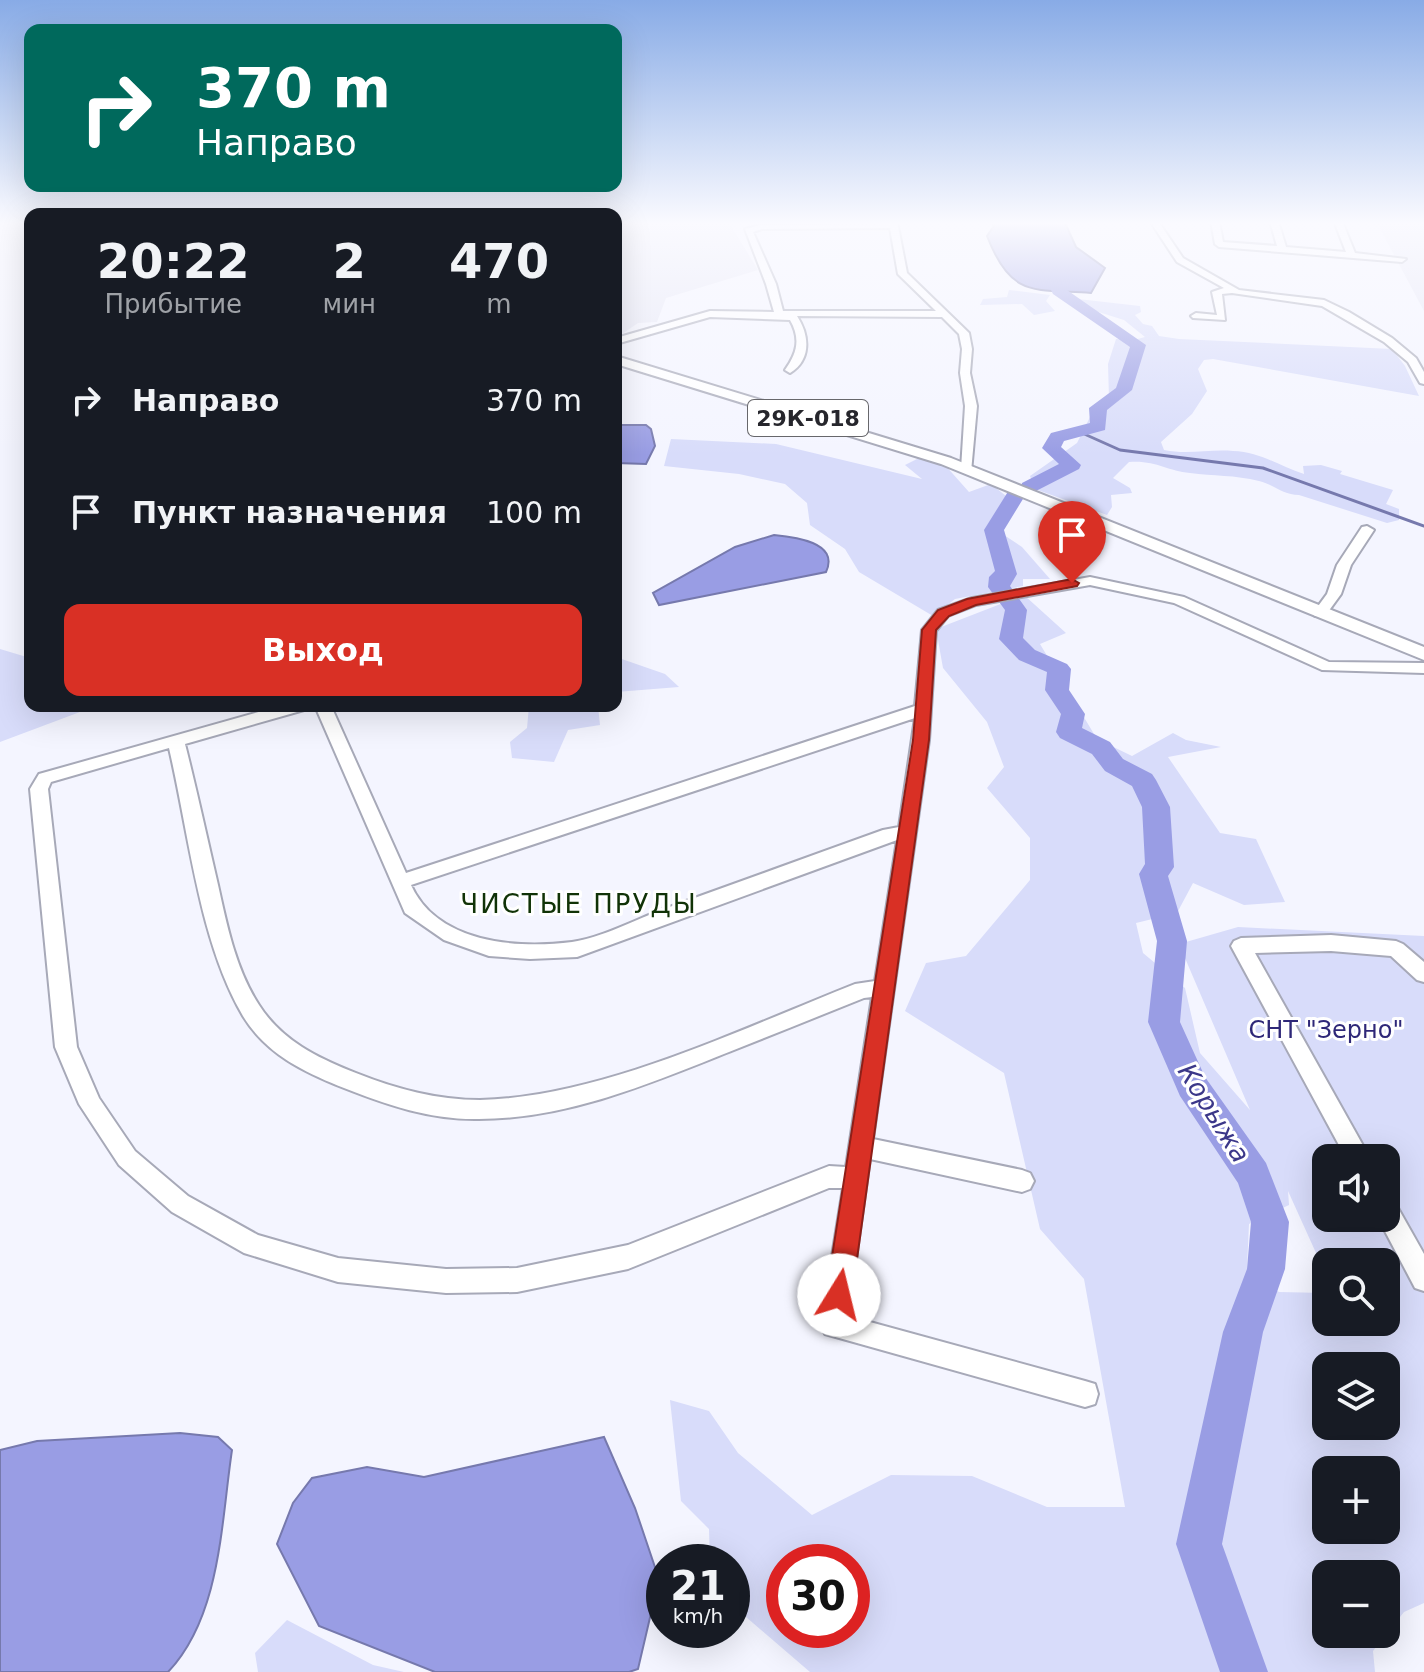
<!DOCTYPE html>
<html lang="ru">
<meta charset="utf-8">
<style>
:root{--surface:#171b24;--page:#20242c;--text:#f1f3f6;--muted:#9ea1a6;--accent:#d93025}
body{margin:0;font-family:"DejaVu Sans",sans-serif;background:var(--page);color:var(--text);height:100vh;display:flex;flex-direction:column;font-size:30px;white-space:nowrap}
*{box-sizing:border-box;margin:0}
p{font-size:26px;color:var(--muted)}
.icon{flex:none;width:44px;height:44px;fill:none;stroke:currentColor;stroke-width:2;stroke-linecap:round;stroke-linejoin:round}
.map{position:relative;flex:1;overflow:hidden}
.drawer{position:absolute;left:24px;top:208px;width:598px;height:504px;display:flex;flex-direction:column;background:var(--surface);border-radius:16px;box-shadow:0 8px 32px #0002}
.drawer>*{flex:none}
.banner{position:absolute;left:24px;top:24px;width:598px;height:168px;border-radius:16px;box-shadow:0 8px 32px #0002;background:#00695c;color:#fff;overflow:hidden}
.tools{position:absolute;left:1312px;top:1144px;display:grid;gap:16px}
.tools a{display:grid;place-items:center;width:88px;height:88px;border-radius:16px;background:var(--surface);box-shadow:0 8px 32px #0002;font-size:40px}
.speed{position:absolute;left:646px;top:1544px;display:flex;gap:16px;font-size:40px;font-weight:700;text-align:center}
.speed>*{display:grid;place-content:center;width:104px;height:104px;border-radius:50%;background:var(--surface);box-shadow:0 8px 32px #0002;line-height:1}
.speed small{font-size:20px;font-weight:400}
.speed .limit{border:12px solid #d22;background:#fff;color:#111}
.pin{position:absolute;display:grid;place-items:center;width:68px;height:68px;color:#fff;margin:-82px -34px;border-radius:50% 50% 50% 0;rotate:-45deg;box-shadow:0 0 8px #0007}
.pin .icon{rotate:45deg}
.me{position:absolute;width:88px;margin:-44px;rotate:9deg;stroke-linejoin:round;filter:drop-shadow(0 0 6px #0008)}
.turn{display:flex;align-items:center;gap:28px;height:168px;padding:0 40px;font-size:36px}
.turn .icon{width:104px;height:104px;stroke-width:2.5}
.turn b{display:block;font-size:56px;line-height:68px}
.eta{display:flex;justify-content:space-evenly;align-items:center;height:136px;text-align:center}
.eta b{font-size:48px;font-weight:800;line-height:56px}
.button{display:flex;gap:16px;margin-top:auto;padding:16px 40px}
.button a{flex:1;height:92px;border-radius:16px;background:var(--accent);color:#fff;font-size:32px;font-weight:800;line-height:92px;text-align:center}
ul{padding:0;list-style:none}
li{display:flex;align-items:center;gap:24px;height:112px;padding:0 40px}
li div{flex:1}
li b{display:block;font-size:30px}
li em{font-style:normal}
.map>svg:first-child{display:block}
.built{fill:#e4e5f4}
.green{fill:#d8dcfa;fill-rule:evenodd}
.water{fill:#999de4;stroke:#7679ad;stroke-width:2}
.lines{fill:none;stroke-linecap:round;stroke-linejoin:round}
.stream{stroke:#7679ad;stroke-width:3}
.river{fill:#999de4;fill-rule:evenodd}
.minor-casing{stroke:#a7a9b8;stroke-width:4}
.major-casing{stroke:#a7a9b8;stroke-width:4}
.minor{fill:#fff;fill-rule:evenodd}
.major{fill:#fff;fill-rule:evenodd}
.route{fill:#d93025;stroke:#8d1f18;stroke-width:2}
.labels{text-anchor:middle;stroke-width:6;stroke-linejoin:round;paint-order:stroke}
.shield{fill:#fff;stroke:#67676b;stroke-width:2}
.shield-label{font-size:22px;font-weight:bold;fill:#26262c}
.park-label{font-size:24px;fill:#2e2778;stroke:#fff}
.neighbourhood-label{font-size:26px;letter-spacing:2px;fill:#113307;stroke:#fff}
.water-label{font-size:26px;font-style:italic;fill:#3b3789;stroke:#fff}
</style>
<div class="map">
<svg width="1424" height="1672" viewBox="0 0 1424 1672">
<rect width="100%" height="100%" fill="#f4f5ff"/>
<g class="built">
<polygon points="616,221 728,221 758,270 666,298 657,322 638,323 616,338"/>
<polygon points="1376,221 1424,221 1424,311"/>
</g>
<g class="green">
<polygon points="1009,290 1050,295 1046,301 1055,311 1034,315 1022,304 980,305 983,299 1007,297"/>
<path d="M1069 298 1140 306 1141 312 1135 315 1143 324 1152 326 1159 336 1179 339 1392 349 1405 366 1419 396 1213 359 1204 360 1198 369 1207 391 1192 414 1161 442 1164 450C1187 455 1210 449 1233 451 1261 452 1279 466 1304 474L1303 466 1321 465 1342 471 1340 474 1393 490 1386 504 1399 509V520L1387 523 1299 495C1283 495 1275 485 1259 481 1235 475 1213 476 1190 473 1167 471 1156 460 1129 462L1113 478 1130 488 1132 493 1111 495 1112 507 1107 515 1035 489 1030 476 1077 443 1093 411 1109 398 1108 364 1116 339 1134 340 1145 337 1124 320 1073 304Z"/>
<polygon points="671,439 776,444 922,479 905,465 921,457 945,465 969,492 991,484 1011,500 1001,533 1022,547 1050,579 1023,579 1023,586 955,599 933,616 859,572 845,549 810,525 807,503 785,484 739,474 664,466"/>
<path d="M1024 595 1066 633 1040 644 1097 739 1132 756 1173 733 1186 740 1221 747 1168 757 1220 833 1256 839 1285 902 1244 905 1193 883 1177 913 1136 923 1143 953 1185 988 1200 1053 1250 1110 1179 944 1238 927 1424 936V1603L1404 1612 1373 1651 1375 1672H810L732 1605V1562H710L709 1529 681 1501 670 1400 709 1411 738 1453 812 1515 891 1475 972 1476 1047 1507H1125L1084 1279 1040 1229 1004 1073 905 1011 926 963 966 956 1030 880V838L987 788 1004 767 987 722 943 668 936 629ZM1326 1158H1386V1218H1326ZM1288 1191 1326 1275V1262H1386V1322H1326V1293L1279 1292 1247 1268 1249 1224 1289 1205ZM1326 1366H1386V1426H1326ZM1326 1470H1386V1530H1326ZM784 1562H852V1630H784ZM1326 1574H1386V1634H1326Z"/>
<polygon points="0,649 30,658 30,706 80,706 80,712 0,742"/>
<polygon points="616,657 665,674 679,687 616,692"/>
<polygon points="529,706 598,706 600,725 568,730 554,762 512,758 510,742 527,728"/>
<polygon points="287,1620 373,1665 404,1672 258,1672 255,1653"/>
</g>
<g class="water">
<path d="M989 221H1067L1066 225 1076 247 1105 268 1091 293C1033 289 1011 298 987 236L994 226Z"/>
<polygon points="616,425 646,425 651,429 655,446 646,464 616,463"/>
<path d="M774 535C794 537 840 542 826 572L659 605 653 593 735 547Z"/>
<path d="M180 1433 218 1437 232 1450C221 1523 221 1616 168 1672H0V1450L37 1441Z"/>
<polygon points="604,1437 635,1508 659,1579 638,1669 629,1672 435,1672 319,1626 277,1544 293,1503 312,1478 367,1467 424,1477"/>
</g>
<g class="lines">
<polyline class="stream" points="1082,433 1120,450 1263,468 1424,526"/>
<polygon class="river" points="1017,221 1029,221 1064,288 1146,345 1132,390 1107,410 1105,430 1064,441 1061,447 1081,465 1079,469 1036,491 1024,492 1026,494 1004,530 1017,574 1010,586 1027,610 1023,638 1035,650 1067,664 1071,669 1069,690 1085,714 1082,728 1110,742 1123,759 1152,774 1156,780 1170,807 1174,867 1168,876 1187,941 1180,1022 1205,1077 1266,1163 1289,1222 1285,1269 1263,1332 1222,1544 1268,1672 1220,1672 1176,1544 1223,1332 1247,1269 1251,1222 1238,1183 1180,1096 1148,1022 1157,941 1139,874 1145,864 1142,807 1132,786 1105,771 1092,754 1060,738 1056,732 1061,714 1045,690 1047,672 1019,660 999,639 1005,610 988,587 989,577 995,571 984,530 1009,490 1021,489 1022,483 1059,464 1042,448 1051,433 1090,423 1089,408 1116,388 1130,347 1053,294"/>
<defs>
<g id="minor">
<path d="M889 221H897L907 273 969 333 972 349 970 373 977 406 971 472 961 469 965 406 960 373 962 349 959 334 942 317 797 316C810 336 811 360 790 373L785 370C797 353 801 339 790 320L710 317 616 344V338L710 311 774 312 766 284 745 229 761 225 889 224ZM890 228 898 274 936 311H783L776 284 753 232 762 229Z"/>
<polygon points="1150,221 1158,221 1183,258 1239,290 1324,300 1349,312 1392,338 1416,358 1424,372 1424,384 1420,383 1408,362 1384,342 1322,306 1232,293 1222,294 1225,320 1193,318 1191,316 1196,313 1217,315 1212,292 1224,288 1177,262"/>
<polygon points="1211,221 1219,221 1223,242 1277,246 1270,221 1278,221 1286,247 1346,252 1334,221 1342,221 1355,253 1406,259 1402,262 1219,247 1215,244"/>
<polygon points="1367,526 1374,530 1351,565 1341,594 1325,616 1315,616 1313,613 1327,594 1337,565 1362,527"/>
<path d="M1090 577 1184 597 1329 662 1424 663V673L1322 670 1174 603 1090 585 976 605 948 616 936 631 929 740 873 1139 1022 1170 1030 1173 1034 1181 1030 1189 1022 1192 870 1159 848 1316 1085 1381 1095 1384 1098 1394 1095 1404 1085 1407 825 1334 821 1325 843 1188H829L628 1269 517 1292 446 1293 338 1282 244 1253 172 1212 119 1165 79 1104 55 1047 30 789 39 774 280 706H306L304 710 185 744C197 791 207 838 218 885 227 926 236 970 259 1005 282 1041 318 1058 356 1073 396 1089 437 1100 480 1100 602 1097 741 1029 855 984L875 981 897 840 577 957 530 959 489 956 444 940 405 913 315 706H331L406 873 915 706 922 630 938 610 972 598ZM915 718 899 827 883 830C810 856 737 883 664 909 637 919 601 938 572 942 516 949 437 943 411 885ZM169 748C189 833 199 941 243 1016 266 1054 304 1072 344 1088 387 1105 431 1120 479 1119 566 1119 649 1084 729 1052 774 1034 819 1016 864 998L872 997 846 1167 829 1166 628 1245 517 1268 446 1269 338 1258 258 1235 188 1196 135 1151 99 1098 77 1047 48 789 51 782Z"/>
<polygon points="1331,935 1396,941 1403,944 1424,962 1424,982 1417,980 1391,956 1331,951 1255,953 1370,1158 1346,1158 1231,946 1234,941 1241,938"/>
<polygon points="1386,1198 1394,1201 1424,1254 1424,1291 1415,1288 1378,1218 1386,1218"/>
</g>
<polygon id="major" points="616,356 951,458 1424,647 1424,660 941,464 616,364"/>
</defs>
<use href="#minor" class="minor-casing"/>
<use href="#major" class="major-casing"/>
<use href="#minor" class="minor"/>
<use href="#major" class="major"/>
</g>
<linearGradient id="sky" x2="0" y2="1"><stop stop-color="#88abe6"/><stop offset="0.49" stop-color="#fafaff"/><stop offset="1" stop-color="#fafaff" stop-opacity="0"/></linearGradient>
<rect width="1424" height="455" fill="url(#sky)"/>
<polygon class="route" points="1072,579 1079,583 1077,586 976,605 949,616 936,630 929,740 852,1295 848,1304 839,1308 830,1304 826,1295 913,740 922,630 938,610 967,599"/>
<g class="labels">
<rect class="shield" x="748" y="400" width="120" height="36" rx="6"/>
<g class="shield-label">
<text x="808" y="426">29К-018</text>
</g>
<g class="park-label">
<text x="1326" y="1038">СНТ "Зерно"</text>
</g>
<g class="neighbourhood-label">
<text x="579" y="913">ЧИСТЫЕ ПРУДЫ</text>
</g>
<g class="water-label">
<text transform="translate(1214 1113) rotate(58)" y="9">Корыжа</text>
</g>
</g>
</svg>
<div class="tools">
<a><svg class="icon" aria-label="sound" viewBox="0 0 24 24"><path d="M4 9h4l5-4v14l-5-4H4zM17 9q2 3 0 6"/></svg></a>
<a><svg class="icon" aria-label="search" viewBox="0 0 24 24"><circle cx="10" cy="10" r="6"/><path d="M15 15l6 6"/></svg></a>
<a><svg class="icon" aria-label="layers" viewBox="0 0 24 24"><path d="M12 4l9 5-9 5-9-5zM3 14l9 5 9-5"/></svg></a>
<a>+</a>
<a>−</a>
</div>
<div class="speed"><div>21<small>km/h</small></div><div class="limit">30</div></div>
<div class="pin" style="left:1072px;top:583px;background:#d93025"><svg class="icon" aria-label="arrive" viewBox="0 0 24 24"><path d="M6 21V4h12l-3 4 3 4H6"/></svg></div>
<svg class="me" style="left:839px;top:1295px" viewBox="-20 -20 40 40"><circle r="19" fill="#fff"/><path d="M0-13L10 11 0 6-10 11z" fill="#d93025"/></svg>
<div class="banner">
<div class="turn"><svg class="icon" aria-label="right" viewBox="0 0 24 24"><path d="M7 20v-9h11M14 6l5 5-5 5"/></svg><div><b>370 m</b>Направо</div></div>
</div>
<section class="drawer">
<div class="eta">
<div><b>20:22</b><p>Прибытие</p></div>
<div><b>2</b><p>мин</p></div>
<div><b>470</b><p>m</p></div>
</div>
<ul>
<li><svg class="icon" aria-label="right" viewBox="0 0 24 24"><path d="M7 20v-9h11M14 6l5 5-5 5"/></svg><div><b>Направо</b></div><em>370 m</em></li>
<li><svg class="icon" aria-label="arrive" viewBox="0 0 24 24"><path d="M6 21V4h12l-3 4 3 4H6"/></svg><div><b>Пункт назначения</b></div><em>100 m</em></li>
</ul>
<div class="button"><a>Выход</a></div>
</section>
</div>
